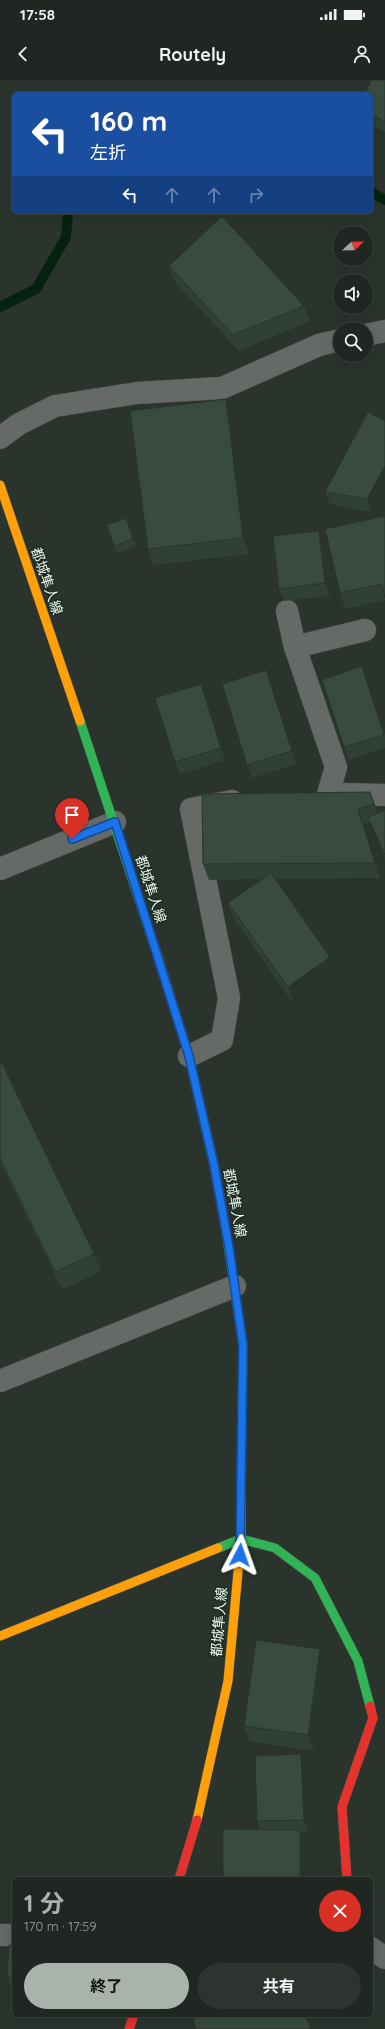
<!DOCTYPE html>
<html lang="ja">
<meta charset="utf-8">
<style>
:root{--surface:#202722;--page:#2d332f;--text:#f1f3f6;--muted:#a2a5a5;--line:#3d4440;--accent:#a9b3ab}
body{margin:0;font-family:Quicksand,"Noto Sans JP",sans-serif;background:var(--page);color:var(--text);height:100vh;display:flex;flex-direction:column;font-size:15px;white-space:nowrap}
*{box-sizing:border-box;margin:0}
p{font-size:13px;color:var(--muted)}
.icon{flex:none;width:22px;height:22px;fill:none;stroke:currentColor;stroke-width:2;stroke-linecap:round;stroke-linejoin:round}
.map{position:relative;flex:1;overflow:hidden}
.drawer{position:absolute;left:12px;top:1797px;width:361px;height:140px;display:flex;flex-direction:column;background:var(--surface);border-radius:6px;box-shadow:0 4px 16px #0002,0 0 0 1px var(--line)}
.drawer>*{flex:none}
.guide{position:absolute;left:12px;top:12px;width:361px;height:122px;border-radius:6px;box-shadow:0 4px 16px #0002,0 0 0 1px var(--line);background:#1a4fa0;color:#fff;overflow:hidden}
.needle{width:26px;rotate:68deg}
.fabs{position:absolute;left:333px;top:146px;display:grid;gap:8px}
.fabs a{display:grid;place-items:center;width:40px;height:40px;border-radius:50%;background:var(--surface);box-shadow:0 4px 16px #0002,0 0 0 1px var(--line);font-size:20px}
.pin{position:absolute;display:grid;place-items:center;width:34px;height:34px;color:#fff;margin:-41px -17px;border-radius:50% 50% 50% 0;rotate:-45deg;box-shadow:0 0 4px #0007}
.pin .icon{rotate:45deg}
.me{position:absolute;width:44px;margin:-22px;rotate:4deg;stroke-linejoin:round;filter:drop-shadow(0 0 3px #0008)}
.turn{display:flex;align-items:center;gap:14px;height:84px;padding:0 12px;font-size:18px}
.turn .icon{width:52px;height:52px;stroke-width:2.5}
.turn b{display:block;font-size:28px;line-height:34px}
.lanes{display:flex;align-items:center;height:38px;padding:0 12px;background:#0003;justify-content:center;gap:20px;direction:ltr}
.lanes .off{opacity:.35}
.round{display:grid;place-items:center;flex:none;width:42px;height:42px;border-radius:21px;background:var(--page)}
.summary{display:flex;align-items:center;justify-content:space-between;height:68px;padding:0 12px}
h1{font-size:24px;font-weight:700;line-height:30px;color:var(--accent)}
.button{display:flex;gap:8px;margin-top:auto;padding:8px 12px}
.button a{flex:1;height:46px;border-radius:24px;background:var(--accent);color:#111;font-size:16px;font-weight:700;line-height:46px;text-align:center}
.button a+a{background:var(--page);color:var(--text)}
.status{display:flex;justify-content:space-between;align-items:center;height:28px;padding:0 20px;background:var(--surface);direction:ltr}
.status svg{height:11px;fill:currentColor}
header{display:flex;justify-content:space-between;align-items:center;height:52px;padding:0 12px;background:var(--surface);font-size:18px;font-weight:700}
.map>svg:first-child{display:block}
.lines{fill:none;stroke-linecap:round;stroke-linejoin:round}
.stream{stroke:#04220d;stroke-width:10}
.street-casing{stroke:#464f49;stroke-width:23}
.fast-casing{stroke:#464f49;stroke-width:10}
.slow-casing{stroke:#464f49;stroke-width:10}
.jam-casing{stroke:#464f49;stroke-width:10}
.street{stroke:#656a66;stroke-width:22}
.fast{stroke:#30b455;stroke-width:9}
.slow{stroke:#ff9f0a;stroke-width:9}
.jam{stroke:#e5322d;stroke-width:9}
.wall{fill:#314036}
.shaded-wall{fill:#28342c}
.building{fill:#394b3f;stroke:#28342c}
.route-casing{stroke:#114b97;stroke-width:10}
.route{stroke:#1a73e8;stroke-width:7}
.labels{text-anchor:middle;stroke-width:3;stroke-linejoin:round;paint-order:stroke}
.street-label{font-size:14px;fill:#edf8ef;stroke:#1c2e21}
</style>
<div class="status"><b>17:58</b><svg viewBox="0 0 49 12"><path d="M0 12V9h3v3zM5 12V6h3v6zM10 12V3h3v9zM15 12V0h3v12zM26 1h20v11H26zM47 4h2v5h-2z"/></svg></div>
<header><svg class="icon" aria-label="back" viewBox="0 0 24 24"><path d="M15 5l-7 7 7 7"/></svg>Routely<svg class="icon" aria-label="person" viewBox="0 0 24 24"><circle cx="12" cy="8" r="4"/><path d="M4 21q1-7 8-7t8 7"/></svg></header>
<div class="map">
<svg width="385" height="1949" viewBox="0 0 385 1949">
<rect width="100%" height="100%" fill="#2a342d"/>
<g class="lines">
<g class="stream">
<polyline points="371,112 385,120"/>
<polyline points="0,227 36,209 66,157 68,132"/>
</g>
<defs>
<g id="street">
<polyline points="366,255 385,251"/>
<polyline points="0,358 19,344 55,326 137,313 222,308 319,265 340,260"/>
<polyline points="287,531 295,567 336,687 328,714"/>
<polyline points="295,567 365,550"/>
<polyline points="342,714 385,715"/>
<polyline points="0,789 115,742"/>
<polyline points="189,976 222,960 229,918 191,729 232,721"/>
<polyline points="0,1301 235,1206"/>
<polyline points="0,1855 14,1855"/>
<polyline points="371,1868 385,1878"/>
</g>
<g id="fast">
<polyline points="80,641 158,877"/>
<polyline points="226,1151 243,1265 241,1412"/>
<polyline points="218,1468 241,1459 275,1468 315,1498 358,1581 370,1626"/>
</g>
<g id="slow">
<polyline points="0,405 80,641"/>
<polyline points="158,877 189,976 214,1085 226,1151"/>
<polyline points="0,1556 218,1468"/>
<polyline points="197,1740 228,1601 241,1459 241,1412"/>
</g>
<g id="jam">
<polyline points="179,1799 197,1740"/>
<polyline points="347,1799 342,1727 373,1638 370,1626"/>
<polyline points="129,1949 134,1935"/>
</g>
</defs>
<use href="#street" class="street-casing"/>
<use href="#fast" class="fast-casing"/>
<use href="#slow" class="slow-casing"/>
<use href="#jam" class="jam-casing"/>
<use href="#street" class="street"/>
<use href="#fast" class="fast"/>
<use href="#slow" class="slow"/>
<use href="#jam" class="jam"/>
</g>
<g class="wall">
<polygon points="385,0 385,52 371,44 371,14"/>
<polygon points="169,186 304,226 310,241 239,271 175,202"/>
<polygon points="368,332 372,432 330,424 325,412"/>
<polygon points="231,335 249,474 153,485 148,469"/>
<polygon points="385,436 385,520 345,529 340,513"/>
<polygon points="126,438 136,467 117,473 107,445"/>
<polygon points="319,451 323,463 330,516 284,521 279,509"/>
<polygon points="367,599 385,656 385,668 349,680 344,667"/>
<polygon points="271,603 296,684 252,698 247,685"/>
<polygon points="201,604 206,616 225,680 180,694 175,682"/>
<polygon points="370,712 378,733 385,730 385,778 370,742 363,744 380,798 275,799 330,877 336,892 293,923 234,839 228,823 261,799 209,800 203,784"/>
<polygon points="0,979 94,1174 101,1191 62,1210 0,1082"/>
<polygon points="325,1585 314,1671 250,1661 244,1646"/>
<polygon points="306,1687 308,1753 301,1753 305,1762 260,1750 257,1741"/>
<polygon points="14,1865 14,1910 11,1910 7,1897"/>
</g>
<g class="shaded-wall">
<polygon points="226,319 231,335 249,474 243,458"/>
<polygon points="385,386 385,407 372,432 367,419"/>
<polygon points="319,451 323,463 330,516 325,503"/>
<polygon points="362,586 367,599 385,658"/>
<polygon points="266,590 271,603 296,684 292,671"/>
<polygon points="201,604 206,616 225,680 221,668"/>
<polygon points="370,712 376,728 380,739 374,724"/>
<polygon points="358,729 363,744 380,798 375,783"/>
<polygon points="330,877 336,892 293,923 288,907"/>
<polygon points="320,1569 325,1585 314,1671 308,1655"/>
<polygon points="301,1674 306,1687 308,1753 304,1740"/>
<polygon points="300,1750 305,1762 304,1799 300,1799"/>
</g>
<g class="building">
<polygon points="372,0 385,0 385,42 371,34 371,14 364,14"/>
<polygon points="222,136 304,226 233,255 169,186"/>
<polygon points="226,319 243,458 148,469 130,331"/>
<polygon points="368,332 385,341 385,386 367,419 325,412"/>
<polygon points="385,436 385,518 382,504 340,513 325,449"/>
<polygon points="126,438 133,459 114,466 107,445"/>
<polygon points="319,451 325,503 279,509 273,456"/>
<polygon points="362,586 384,655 344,667 322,600"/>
<polygon points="266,590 292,671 247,685 222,604"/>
<polygon points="201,604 221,668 175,682 155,618"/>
<polygon points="370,712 374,724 358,729 375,783 203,784 202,714"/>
<polygon points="385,730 385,775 368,737"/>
<polygon points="271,793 330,877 288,907 228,823"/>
<polygon points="0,979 94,1174 55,1192 0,1078"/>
<polygon points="256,1560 320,1569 308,1655 244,1646"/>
<polygon points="301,1674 304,1740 257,1741 255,1676"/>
<polygon points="223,1749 300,1750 300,1799 223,1799"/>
<polygon points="9,1865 14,1865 14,1897 7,1897"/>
<polygon points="204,1935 305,1935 311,1949 196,1949 193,1939"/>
</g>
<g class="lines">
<defs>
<polyline id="route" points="72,759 115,742 189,976 214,1085 229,1167 243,1265 240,1475"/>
</defs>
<use href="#route" class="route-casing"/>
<use href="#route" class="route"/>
</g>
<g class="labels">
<g class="street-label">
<text transform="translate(47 501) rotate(71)" y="5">都城隼人線</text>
<text transform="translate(151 809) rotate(72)" y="5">都城隼人線</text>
<text transform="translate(235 1123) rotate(79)" y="5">都城隼人線</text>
<text transform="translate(219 1542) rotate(-85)" y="5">都城隼人線</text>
</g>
</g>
</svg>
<div class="fabs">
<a><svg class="needle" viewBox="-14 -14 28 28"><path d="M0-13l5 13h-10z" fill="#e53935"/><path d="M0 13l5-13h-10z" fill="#a2a5a5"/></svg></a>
<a><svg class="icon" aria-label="sound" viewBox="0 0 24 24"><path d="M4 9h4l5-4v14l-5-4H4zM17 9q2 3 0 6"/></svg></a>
<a><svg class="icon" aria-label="search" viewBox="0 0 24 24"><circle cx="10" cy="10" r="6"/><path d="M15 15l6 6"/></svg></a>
</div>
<div class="pin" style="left:72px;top:759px;background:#d93025"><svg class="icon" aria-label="arrive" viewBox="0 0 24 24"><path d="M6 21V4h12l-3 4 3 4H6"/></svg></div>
<svg class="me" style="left:240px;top:1475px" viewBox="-20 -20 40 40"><path d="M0-17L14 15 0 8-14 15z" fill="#1a73e8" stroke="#fff" stroke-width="4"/></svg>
<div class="guide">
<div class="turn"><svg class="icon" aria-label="left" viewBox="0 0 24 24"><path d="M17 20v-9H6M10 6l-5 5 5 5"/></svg><div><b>160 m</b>左折</div></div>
<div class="lanes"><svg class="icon" aria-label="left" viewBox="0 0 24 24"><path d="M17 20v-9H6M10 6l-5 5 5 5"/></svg><svg class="icon off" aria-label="ahead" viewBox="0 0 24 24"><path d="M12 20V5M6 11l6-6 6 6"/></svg><svg class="icon off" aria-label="ahead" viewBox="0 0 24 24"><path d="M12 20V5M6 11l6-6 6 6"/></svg><svg class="icon off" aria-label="right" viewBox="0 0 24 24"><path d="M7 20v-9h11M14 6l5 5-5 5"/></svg></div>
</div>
<section class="drawer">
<div class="summary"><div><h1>1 分</h1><p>170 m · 17:59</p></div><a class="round" style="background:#d93025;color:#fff"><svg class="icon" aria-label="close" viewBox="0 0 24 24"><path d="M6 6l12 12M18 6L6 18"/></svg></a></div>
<div class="button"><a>終了</a><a>共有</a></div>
</section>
</div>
